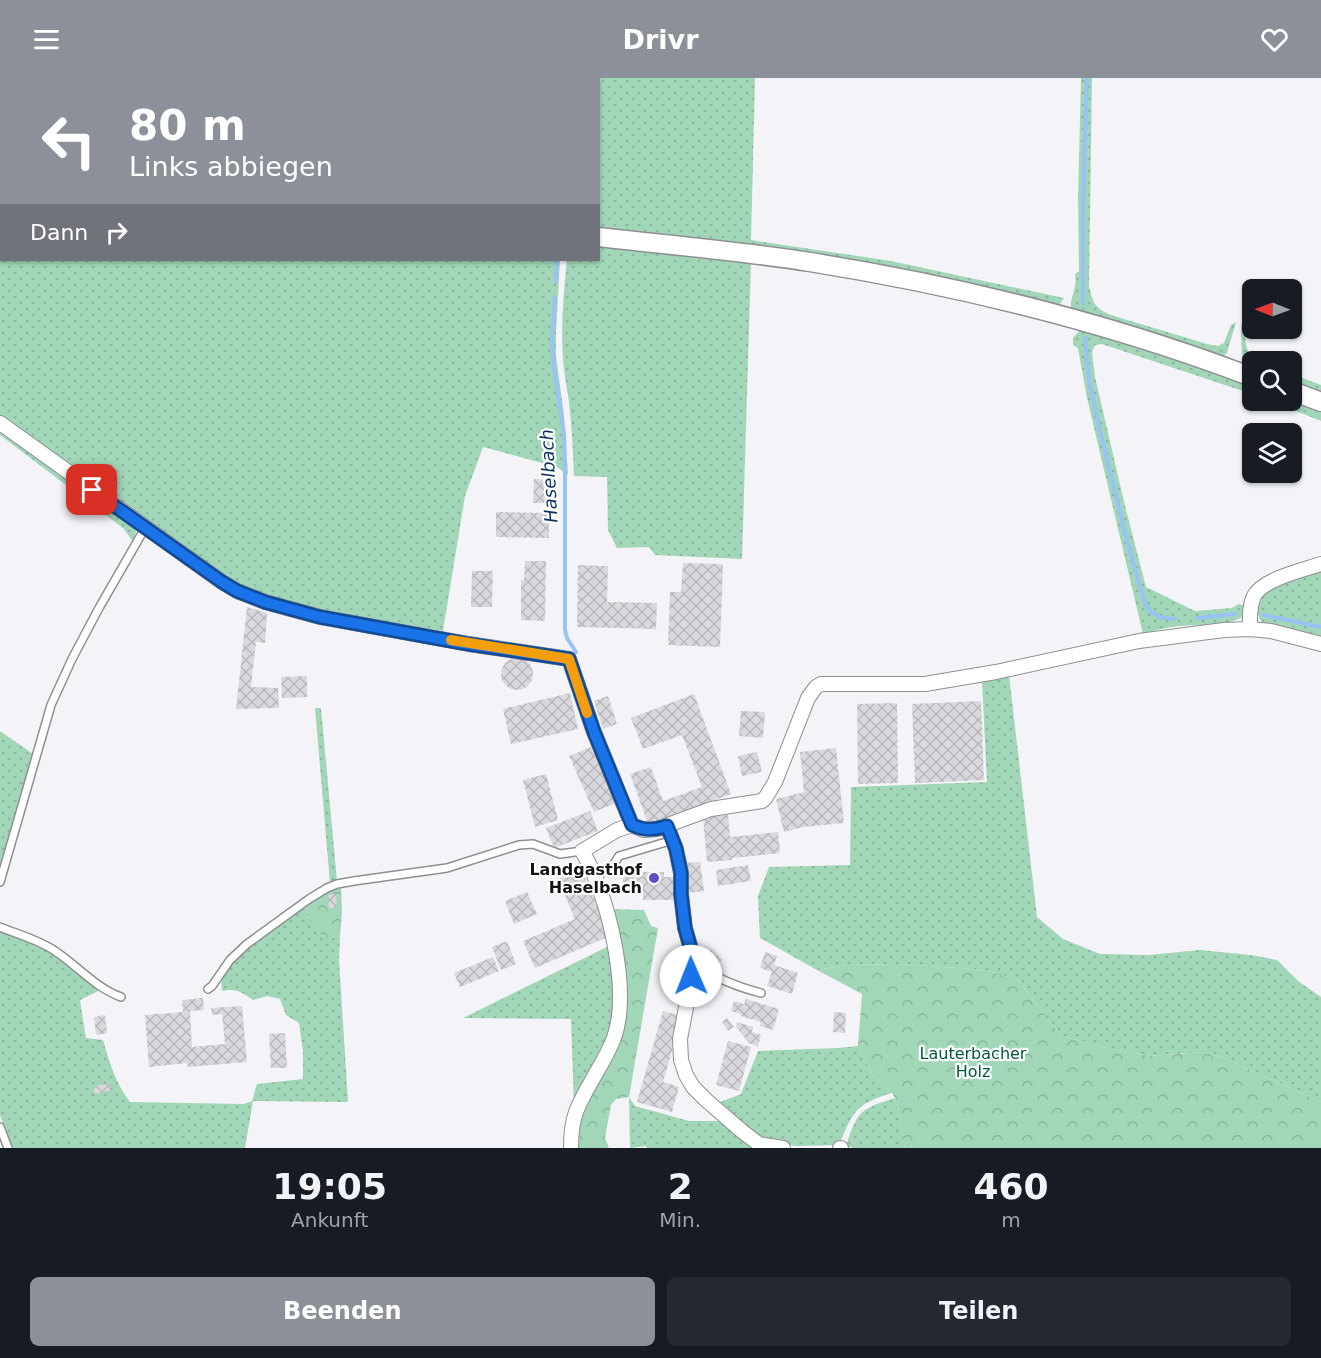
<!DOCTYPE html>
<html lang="de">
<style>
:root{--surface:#171b24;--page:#242831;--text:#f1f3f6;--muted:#9ea1a6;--accent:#8c9099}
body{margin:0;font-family:"DejaVu Sans",sans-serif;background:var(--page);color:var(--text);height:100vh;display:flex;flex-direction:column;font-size:22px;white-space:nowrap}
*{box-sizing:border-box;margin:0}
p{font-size:20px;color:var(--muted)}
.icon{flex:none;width:33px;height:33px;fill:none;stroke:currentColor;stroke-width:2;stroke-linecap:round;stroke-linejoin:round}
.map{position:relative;height:1070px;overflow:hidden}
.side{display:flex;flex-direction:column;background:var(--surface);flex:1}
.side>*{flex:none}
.banner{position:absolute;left:0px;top:0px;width:600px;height:183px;box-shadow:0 2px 4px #0004;background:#8c9099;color:#fff;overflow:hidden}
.needle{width:39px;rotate:271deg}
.controls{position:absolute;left:1242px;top:201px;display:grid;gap:12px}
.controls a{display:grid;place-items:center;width:60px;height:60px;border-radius:9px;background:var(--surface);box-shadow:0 2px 4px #0004;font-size:30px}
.pin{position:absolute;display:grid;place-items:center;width:51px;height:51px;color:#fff;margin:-26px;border-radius:12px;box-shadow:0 3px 9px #0006}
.me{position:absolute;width:66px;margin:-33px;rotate:359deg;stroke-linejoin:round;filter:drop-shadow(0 0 4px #0008)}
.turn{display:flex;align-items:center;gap:21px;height:126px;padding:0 30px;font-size:27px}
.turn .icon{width:78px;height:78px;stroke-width:2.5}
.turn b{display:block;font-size:42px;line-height:51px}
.then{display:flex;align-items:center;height:57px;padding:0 30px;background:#0003;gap:12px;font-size:22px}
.eta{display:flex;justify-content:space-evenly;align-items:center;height:102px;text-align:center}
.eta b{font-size:36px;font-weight:800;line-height:42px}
.button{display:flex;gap:12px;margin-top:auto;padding:12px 30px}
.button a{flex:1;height:69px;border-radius:9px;background:var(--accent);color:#fff;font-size:24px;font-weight:800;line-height:69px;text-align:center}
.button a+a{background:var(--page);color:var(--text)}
header{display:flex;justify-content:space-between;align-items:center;height:78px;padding:0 30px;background:var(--accent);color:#fff;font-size:27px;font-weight:800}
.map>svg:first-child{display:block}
.grass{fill:url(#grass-dots)}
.forest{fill:url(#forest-crowns)}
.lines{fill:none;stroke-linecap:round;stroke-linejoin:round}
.stream{stroke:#9ac3f5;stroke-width:4}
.building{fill:url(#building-cross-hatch)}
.lane-casing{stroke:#8f8f93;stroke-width:10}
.street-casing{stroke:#8f8f93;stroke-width:16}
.secondary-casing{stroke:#8f8f93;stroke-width:21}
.lane{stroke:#fff;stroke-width:7}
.street{stroke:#fff;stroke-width:14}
.secondary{stroke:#fff;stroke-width:18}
.route-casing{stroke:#114b97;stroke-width:15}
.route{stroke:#1a73e8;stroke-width:10}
.slow{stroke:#f59e0b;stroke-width:10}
.poi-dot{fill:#5d4cc4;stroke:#fff;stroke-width:2}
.labels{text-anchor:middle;stroke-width:4.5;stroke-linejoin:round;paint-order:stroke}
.poi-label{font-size:16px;font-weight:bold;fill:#141415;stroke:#fff;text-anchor:end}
.park-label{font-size:16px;fill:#005737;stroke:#fff}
.water-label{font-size:18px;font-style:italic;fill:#08325f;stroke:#fff}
</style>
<header><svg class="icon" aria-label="menu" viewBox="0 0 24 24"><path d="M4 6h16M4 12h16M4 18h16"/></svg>Drivr<svg class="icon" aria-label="heart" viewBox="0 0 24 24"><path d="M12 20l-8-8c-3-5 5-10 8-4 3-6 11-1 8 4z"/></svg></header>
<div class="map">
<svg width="1321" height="1070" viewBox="0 0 1321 1070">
<defs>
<pattern id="grass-dots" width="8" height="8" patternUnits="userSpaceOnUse" patternTransform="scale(1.5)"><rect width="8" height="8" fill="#a1d6b8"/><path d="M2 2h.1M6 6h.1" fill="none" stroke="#8ab79d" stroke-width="1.8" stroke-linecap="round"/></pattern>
<pattern id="forest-crowns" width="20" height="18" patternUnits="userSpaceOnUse" patternTransform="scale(1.5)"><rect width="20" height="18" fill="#a1d6b8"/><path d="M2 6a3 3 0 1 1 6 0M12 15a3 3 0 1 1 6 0" fill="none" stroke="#8ab79d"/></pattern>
<pattern id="building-cross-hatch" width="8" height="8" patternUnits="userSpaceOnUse" patternTransform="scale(1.5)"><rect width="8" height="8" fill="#d9d8dd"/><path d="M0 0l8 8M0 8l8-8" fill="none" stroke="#b9b8bd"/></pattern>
</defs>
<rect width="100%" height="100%" fill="#f4f4f8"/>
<g class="grass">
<polygon points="0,0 280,0 280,2 2,2 1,72 0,72"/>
<polygon points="575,0 755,0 751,162 891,183 1064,220 1060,226 1056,229 599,152 598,2 575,2"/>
<path d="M1081 0H1092L1089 208C1094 226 1093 229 1111 237L1207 266 1218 268 1224 265 1231 247 1236 244 1227 275 1221 280 1071 233C1069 220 1078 209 1075 196L1079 193 1078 119Z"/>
<polygon points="0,92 2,92 2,182 560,182 556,254 556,278 564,337 568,397 557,389 483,369 465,418 443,553 303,529 264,519 220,497 65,386 0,338"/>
<path d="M599 166 751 183 742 481 655 477 649 469 617 470 608 452 607 399 574 398C573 374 572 349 569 324 568 314 565 303 564 292 560 256 563 218 567 182H598Z"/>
<path d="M1241 246 1244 248C1246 263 1244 277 1260 283L1252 284V291L1246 289 1242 283Z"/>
<path d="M1080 252 1090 254 1252 308V316L1102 266 1095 267 1092 274 1095 299 1125 428 1146 509 1195 533 1232 530 1239 526 1245 528 1241 540C1223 549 1200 546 1180 548 1168 549 1155 552 1143 556L1087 320 1078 270 1073 267V260Z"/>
<polygon points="1292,296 1321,307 1321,316 1292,306"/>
<polygon points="1292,322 1321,335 1321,343 1271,323"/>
<polygon points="0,350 132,446 136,453 133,464 124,451 0,357"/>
<path d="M1321 490V560C1308 557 1275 552 1266 547 1261 544 1259 541 1258 536 1250 510 1303 496 1321 490Z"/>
<polygon points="1009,597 1037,839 1063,861 1100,876 1149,877 1200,872 1251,877 1277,882 1298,903 1321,919 1321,1024 1222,979 1201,974 1150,978 1112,971 1061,958 1018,902 993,894 972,891 900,886 847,887 817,892 760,860 758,818 769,789 850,787 851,709 987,704 982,603"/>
<polygon points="315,630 321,630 337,803 330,805"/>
<polygon points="0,653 33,676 7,771 0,792"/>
<path d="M306 828 311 843 331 860 340 858 339 882 348 1024 253 1023 245 1070H12L0 1037V853L48 870 100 912 80 922 86 960 103 962C110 986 115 1004 130 1024L244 1026 252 1023 257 1006 303 1001V973L299 945 286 937 280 921 267 918 253 922C241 914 237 910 222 913 221 906 221 900 224 894 236 872 285 843 306 828Z"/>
<polygon points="611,867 617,906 611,954 574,1027 571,941 463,940"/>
<path d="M858 968 872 996 892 1015C855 1026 853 1034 839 1067L798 1068 764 1065 719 1027 720 1024 741 1016 758 973 838 970Z"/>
<polygon points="629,1019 635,1028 689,1043 723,1043 767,1070 647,1070 646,1068 630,1070"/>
<path d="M895 1020 905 1070H853L846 1068C850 1056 855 1037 867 1031 875 1026 886 1023 895 1020Z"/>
</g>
<g class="forest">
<polygon points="341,809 342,834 340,858 331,860 324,860 311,843 306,828 326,814"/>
<polygon points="613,831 644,832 651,848 658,850 629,1019 616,1021 611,1027 605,1060 609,1070 576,1070 577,1044 615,966 620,863"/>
<polygon points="900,886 972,891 993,894 1018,902 1061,958 1112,971 1150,978 1201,974 1222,979 1321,1024 1321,1070 905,1070 895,1020 892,1015 872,996 858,968 862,916 817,892 847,887"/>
</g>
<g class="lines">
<g class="stream">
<polyline points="0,98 2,98"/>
<polyline points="556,204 557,182"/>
<polyline points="555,220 552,261 554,290 564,355 565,399 565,552 567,560 576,574"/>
<polyline points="1083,225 1083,129 1087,0"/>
<polyline points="1085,260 1089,302 1101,357 1126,459 1144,523 1150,533 1159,539 1175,541"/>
<polyline points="1263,537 1321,549"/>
<polyline points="1197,540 1235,536"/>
</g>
</g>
<g class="building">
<polygon points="534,401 549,402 548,425 533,425"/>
<polygon points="496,434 549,435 549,460 496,459"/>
<polygon points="525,483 546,483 545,543 521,542 521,502 524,502"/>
<polygon points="683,485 723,486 720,569 668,567 670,514 681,514"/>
<polygon points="578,487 608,488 607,524 657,525 656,551 577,549"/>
<polygon points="472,493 493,493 492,529 471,529"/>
<polygon points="247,529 267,535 265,565 256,564 251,609 278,610 279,630 236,631"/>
<circle cx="517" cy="596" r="16"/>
<polygon points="307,598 307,619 282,620 281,599"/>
<polygon points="570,615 578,651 511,666 503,631"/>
<polygon points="694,616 731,716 648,746 630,696 651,689 663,723 702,709 682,657 643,671 631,640"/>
<polygon points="608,618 617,646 603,651 594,623"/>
<polygon points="981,623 984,702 915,705 912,626"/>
<polygon points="897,625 898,705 858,706 857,626"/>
<polygon points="741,633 765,634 763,660 739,658"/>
<polygon points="591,669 616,725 594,734 569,678"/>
<polygon points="836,670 844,745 803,749 784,754 776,721 804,714 800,674"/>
<polygon points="757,674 762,694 742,698 738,678"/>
<polygon points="546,696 558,742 535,749 523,702"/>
<polygon points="590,733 598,753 554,770 546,750"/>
<polygon points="728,737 730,759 778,754 780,775 732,780 732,782 707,784 703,739"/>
<polygon points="700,784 704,813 688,815 685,785"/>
<polygon points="748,787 751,803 718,808 716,792"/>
<polygon points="581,791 610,858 535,890 523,863 575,841 558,801"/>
<polygon points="643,794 664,794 664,799 675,799 675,822 643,822 643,816 623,816 623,798 643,798"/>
<polygon points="527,814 537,836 514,846 505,823"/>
<polygon points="336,816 337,830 329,830 328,817"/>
<polygon points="507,863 516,886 501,892 492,869"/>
<polygon points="711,872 722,882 714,891 703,881"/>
<polygon points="765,874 777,878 774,887 798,895 792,916 767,908 772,894 760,890"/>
<polygon points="493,879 499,893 460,909 454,895"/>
<polygon points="203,920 204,932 190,933 192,969 225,966 222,936 212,937 211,930 242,928 247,984 188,989 187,985 149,989 145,937 183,934 182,922"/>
<polygon points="746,921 779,931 773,952 760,948 761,944 741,938 741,936 731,933 734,923 744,926"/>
<polygon points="663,933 682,938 663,1004 679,1009 672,1034 637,1024"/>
<polygon points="834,934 846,935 845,955 833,954"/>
<polygon points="105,937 107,955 96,957 94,939"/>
<polygon points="727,940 734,949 728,953 722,944"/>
<polygon points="737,944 753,949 752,954 761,957 758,969 749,965 736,949"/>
<polygon points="285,955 287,990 271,990 269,956"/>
<polygon points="728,963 751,969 739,1013 716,1007"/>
<polygon points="109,1005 111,1012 95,1016 93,1009"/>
</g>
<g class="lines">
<defs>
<g id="lane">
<polyline points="595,798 612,789 619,778 673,762"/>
<polyline points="0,804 51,627 72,581 99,530 145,450"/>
<path d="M0 849C17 856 36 861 52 871 76 886 94 909 121 919"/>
<path d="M695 879C704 898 742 910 761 915"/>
<polyline points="208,911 212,908 230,882 247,866 309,821 327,810 337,806 354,803 447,790 519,767 533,766 560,776 582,773"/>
<polyline points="0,1049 8,1070"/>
</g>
<g id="street">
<polyline points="0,345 222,504 237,513 265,524 320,539 469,566 569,581 594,654 632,747"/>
<path d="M1250 551C1250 540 1249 528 1254 518 1263 501 1303 492 1321 486"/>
<polyline points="667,748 676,771 681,795 681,816 685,850 691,871 691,898 688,919 680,961 681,982 686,997 693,1009 706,1022 743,1054 759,1066 783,1070"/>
<path d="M571 1070C571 1058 572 1045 576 1034 586 1008 604 986 614 960 631 912 608 815 582 773L617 752 632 747 644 752 657 751 711 731 762 723 766 719 775 704 808 620 816 609 821 606H925L996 594 1139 563 1224 552 1250 551 1271 553 1321 566"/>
<polyline points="840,1070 841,1070"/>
</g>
<g id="secondary">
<polyline points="0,81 2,81"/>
<path d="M598 159C669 167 740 173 810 184 960 208 1110 245 1252 299"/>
<polyline points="1292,313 1321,324"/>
</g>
</defs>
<use href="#lane" class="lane-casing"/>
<use href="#street" class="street-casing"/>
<use href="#secondary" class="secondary-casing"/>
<use href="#lane" class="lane"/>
<use href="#street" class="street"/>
<use href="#secondary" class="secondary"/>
</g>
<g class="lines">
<defs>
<path id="route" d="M92 412 222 504 237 513 265 524 320 539 468 566 569 581 594 654 632 747C645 753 654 752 667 748L676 771 681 795V816L685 850 691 871V898"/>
</defs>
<use href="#route" class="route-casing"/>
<use href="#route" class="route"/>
<polyline class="slow" points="451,562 569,581 587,635"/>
</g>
<circle class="poi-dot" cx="654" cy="800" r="6"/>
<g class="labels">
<g class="poi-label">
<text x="642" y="797">Landgasthof<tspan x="642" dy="18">Haselbach</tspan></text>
</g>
<g class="park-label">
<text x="973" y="981">Lauterbacher<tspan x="973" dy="18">Holz</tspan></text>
</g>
<g class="water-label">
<text transform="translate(549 398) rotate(-93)" y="6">Haselbach</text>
</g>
</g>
</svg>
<div class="controls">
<a><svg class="needle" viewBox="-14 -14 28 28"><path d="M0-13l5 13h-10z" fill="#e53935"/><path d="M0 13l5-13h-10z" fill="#9ea1a6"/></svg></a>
<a><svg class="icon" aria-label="search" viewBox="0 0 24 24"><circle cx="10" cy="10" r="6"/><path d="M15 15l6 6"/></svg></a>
<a><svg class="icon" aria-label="layers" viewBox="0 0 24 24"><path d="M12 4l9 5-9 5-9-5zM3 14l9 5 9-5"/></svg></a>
</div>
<div class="pin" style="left:92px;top:412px;background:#d93025"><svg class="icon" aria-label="arrive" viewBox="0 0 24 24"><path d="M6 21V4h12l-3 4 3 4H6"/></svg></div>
<svg class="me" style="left:691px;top:898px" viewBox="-20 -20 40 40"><circle r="19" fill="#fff"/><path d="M0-13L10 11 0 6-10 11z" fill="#1a73e8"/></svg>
<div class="banner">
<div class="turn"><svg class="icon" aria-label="left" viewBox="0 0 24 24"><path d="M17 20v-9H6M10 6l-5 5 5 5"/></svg><div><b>80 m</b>Links abbiegen</div></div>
<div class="then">Dann<svg class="icon" aria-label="right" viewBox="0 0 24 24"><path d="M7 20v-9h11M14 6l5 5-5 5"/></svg></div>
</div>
</div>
<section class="side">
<div class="eta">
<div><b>19:05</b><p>Ankunft</p></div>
<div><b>2</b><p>Min.</p></div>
<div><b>460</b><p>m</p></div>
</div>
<div class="button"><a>Beenden</a><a>Teilen</a></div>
</section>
